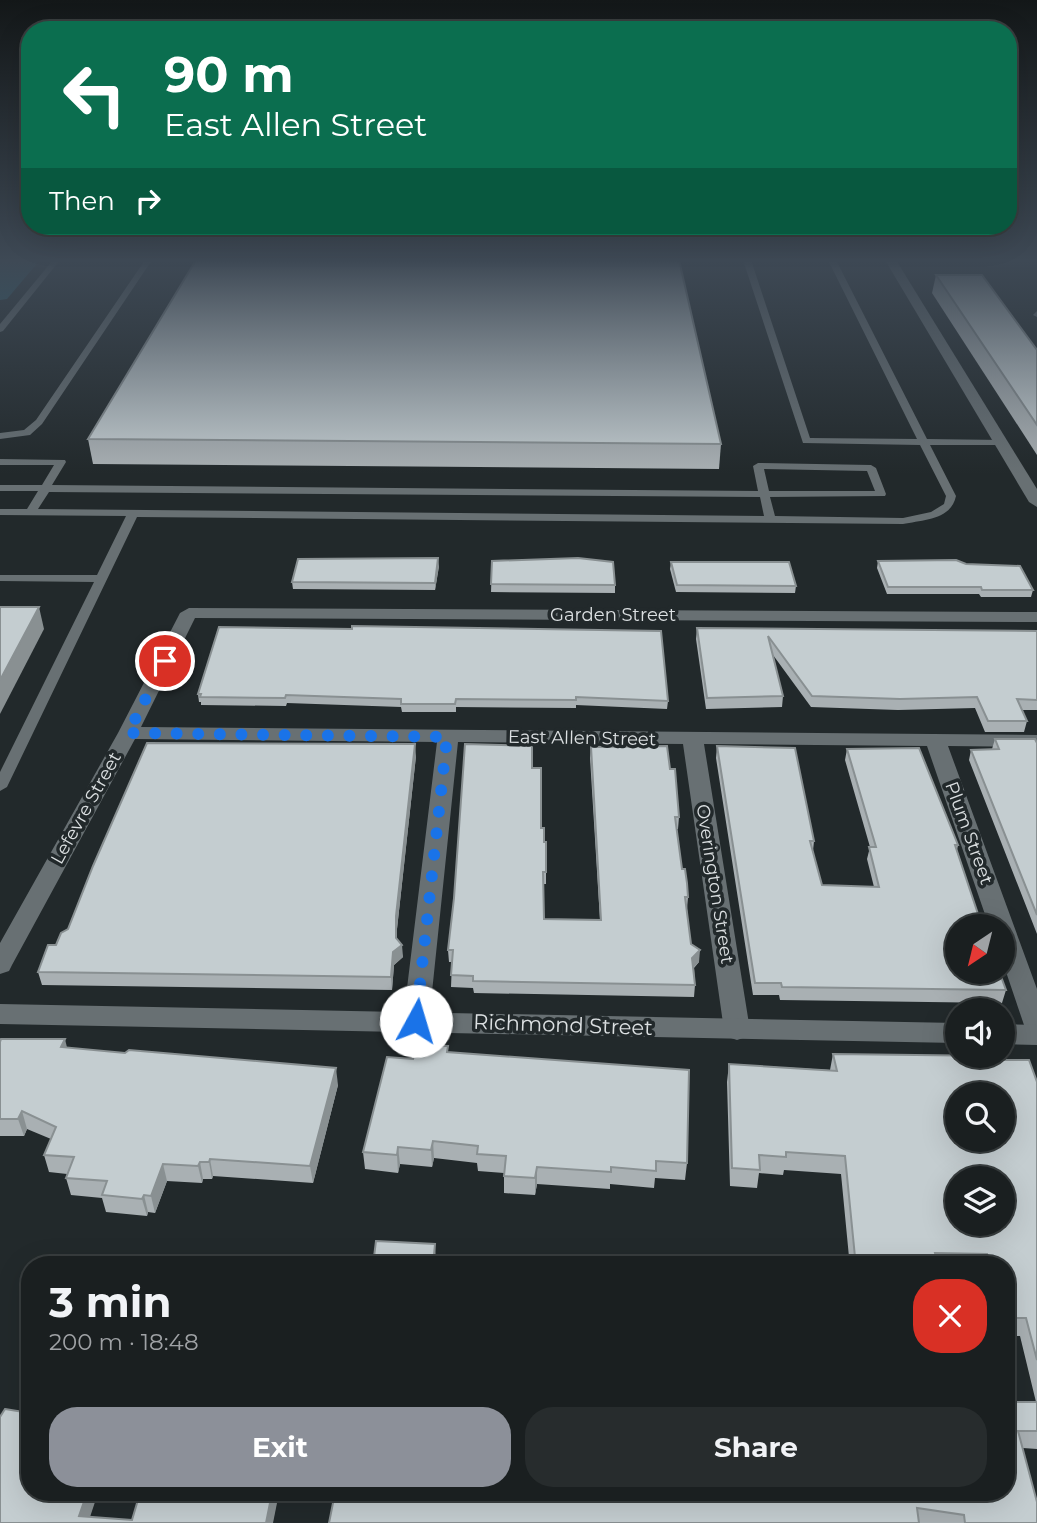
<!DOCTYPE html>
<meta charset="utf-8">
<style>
:root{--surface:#1a1f20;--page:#272c2d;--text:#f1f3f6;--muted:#9fa2a5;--line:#383d3e;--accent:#8c9099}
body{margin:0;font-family:Montserrat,sans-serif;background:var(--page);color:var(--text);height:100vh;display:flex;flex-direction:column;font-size:26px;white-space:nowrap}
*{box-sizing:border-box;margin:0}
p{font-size:23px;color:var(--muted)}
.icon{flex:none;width:38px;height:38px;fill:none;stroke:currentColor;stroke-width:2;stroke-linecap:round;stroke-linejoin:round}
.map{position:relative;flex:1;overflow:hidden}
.details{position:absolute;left:21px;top:1256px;width:994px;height:245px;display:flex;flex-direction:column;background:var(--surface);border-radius:28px;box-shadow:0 7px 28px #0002,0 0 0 2px var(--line)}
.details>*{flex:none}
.banner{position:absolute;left:21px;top:21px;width:996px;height:214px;border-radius:28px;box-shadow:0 7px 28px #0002,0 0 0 2px var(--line);background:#0b6e4f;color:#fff;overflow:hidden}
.needle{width:46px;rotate:215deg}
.fabs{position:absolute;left:945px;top:914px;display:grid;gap:14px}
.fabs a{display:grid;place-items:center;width:70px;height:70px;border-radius:50%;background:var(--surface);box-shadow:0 7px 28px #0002,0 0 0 2px var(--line);font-size:35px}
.pin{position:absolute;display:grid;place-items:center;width:60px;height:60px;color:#fff;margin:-30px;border:4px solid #fff;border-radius:50%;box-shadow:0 2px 7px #0007}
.me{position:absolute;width:77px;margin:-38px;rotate:6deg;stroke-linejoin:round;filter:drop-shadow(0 0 5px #0008)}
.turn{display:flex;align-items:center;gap:24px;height:147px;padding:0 28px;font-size:32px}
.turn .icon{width:91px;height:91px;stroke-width:2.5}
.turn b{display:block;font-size:49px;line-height:60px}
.then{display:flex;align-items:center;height:66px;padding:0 28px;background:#0003;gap:14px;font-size:26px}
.round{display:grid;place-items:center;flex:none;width:74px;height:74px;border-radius:28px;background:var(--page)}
.summary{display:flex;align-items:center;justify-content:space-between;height:119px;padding:0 28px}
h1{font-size:42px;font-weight:700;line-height:52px}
.cta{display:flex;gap:14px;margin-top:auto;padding:14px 28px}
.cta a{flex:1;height:80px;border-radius:28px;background:var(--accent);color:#fff;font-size:28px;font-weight:700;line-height:80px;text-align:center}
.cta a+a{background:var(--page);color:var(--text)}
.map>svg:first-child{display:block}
.water{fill:#296171}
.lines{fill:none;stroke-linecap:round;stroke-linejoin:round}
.lane{fill:#687073;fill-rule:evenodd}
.street{fill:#687073;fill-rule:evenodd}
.secondary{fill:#687073;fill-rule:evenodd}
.wall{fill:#a9b0b3}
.shaded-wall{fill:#899092}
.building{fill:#c4cdd0;stroke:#899092;stroke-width:2;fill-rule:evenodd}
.route{stroke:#1a73e8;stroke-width:12;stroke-dasharray:0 21.6}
.labels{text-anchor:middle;stroke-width:7;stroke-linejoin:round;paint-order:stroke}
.street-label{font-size:18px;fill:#dce0e2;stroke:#22292b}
.near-street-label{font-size:21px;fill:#dce0e2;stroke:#22292b}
</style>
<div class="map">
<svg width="1037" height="1523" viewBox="0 0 1037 1523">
<rect width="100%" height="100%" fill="#22292b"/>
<polygon class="water" points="0,260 40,260 7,299 0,300"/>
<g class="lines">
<g class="lane">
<polygon points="53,260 60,260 3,331 0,332 0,324"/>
<polygon points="145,260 152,260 42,424 30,435 0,439 0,433 24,430 36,420"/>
<path d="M743 260H751L810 438 917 439 828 260H836L927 439 1003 440 1005 442 1000 445H930L956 496C951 520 923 520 903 524L137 517 7 787 0 791V772L94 582 0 581V575H97L126 516 0 515V509H27L38 491H0V485H42L54 465H0V459L65 460 66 462 52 485 758 491 753 466 758 463 871 465 876 468 886 494 885 496 770 497 775 516 903 518 931 512 944 504 946 496 920 445 803 443ZM764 469 867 471 875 491H769ZM49 492 760 497 764 516 38 509Z"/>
<polygon points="1037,311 1037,317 1033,315"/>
</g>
<g class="street">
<polygon points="885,260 896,260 1037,489 1037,507 1029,502"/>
<polygon points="189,608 1037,612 1037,622 195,618 141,727 1037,735 1037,747 948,746 1037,989 1037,1035 1028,1032 1024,1025 1003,963 1003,926 989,926 927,746 704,744 750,1030 746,1037 737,1040 728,1037 724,1030 683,744 458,742 429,1021 425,1028 416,1031 407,1028 403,1021 437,742 135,739 12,965 9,971 0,974 0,943 118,733 180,613"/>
</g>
<g class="secondary">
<polygon points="0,1004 957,1023 957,1043 0,1024"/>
<polygon points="1003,1024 1037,1025 1037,1045 1003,1044"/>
</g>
</g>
<g class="wall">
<polygon points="936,275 1037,350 1037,455 932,293"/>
<polygon points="88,439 721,444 719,469 93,464"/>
<polygon points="492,561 615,585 615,593 491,592"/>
<polygon points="878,561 1033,590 1031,597 981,597 979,594 887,594 877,568"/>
<polygon points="671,562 796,586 795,593 676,592 670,569"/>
<polygon points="439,566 435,590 293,589 292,582"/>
<polygon points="219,627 668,701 667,709 576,705 576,708 456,707 456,712 402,712 401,707 287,703 286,706 201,705 201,702 199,702 198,694"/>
<polygon points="697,628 1037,631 1037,710 1022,710 1027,721 1024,732 985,732 975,708 898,710 811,707 773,655 783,696 782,707 706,709 696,639"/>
<polygon points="995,739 1037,743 1037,934 969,760 971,750 992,749"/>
<polygon points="717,746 814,841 813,851 822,885 874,887 867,859 870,847 845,760 847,749 958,845 957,850 982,926 1006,990 1002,1003 780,1000 779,995 753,995 716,758"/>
<polygon points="591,747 670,769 679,817 678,829 677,829 682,869 688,897 687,909 691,944 699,962 694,968 695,985 694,997 474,993 473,988 451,987 452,962 449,962 448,950 532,768 544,842 546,842 546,884 543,884 544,919 600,920 590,758"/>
<polygon points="416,756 397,929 397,939 403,957 394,965 392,990 42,985 38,972 56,945"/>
<polygon points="0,1042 67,1048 338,1085 313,1183 213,1176 212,1179 203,1179 202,1183 167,1181 155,1213 148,1212 147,1216 106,1212 102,1198 71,1195 66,1178 67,1174 49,1172 44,1155 51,1139 27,1129 24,1136 0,1136"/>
<polygon points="448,1053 687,1163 685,1180 655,1178 654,1188 610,1184 610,1189 537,1184 535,1195 504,1193 504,1173 478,1171 477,1163 434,1158 432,1167 400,1164 398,1173 365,1169 363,1152"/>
<polygon points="833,1054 999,1060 1037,1082 1037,1449 1023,1448 1037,1523 329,1523 1006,1493 1006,1402 1036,1402 1020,1336 1009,1336 1006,1326 1006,1265 794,1265 795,1256 849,1257 841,1174 784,1170 783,1175 759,1173 757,1188 730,1186 727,1082 729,1064 830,1070"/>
</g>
<g class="shaded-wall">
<polygon points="438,558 439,566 435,590 435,583"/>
<polygon points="39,607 44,629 0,714 0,680"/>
<polygon points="415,744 416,756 397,929 396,949 402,945 403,957 394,965 392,990 391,977 396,916"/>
<polygon points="700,950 699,962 691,970 692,958"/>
<polygon points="65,1039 69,1056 61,1047"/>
<polygon points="336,1068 338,1085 313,1183 310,1166"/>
<polygon points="22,1111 27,1129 24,1136 18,1119"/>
<polygon points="433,1141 434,1158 432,1167 431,1150"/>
<polygon points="398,1147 400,1164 398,1173 397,1155"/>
<polygon points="210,1159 213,1176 212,1179 209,1162"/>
<polygon points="200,1162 203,1179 202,1183 198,1166"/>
<polygon points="163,1164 167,1181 155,1213 151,1196"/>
<polygon points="537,1167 537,1184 535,1195 535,1178"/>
<polygon points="144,1195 148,1212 147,1216 142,1199"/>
<polygon points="435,1244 436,1265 433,1265"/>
<polygon points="87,1493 98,1493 88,1523 79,1516"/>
<polygon points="272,1493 279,1493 273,1523 266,1523"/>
</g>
<g class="building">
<polygon points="196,260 679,260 721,444 88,439"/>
<polygon points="936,275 982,275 1037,350 1037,425"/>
<polygon points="438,558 435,583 292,582 298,559"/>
<polygon points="578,558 613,562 615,585 491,584 492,561"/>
<polygon points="956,560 966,564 1020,566 1033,590 982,590 981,587 888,587 878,561"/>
<polygon points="671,562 789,562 796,586 677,585"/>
<polygon points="0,607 39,607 0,680"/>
<polygon points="352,626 661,631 668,701 576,697 576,700 456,699 455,704 401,704 401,699 286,695 285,698 200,697 201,694 198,694 219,627 352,629"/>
<polygon points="697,628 1037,631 1037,700 1017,699 1027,721 988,721 977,697 900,699 812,696 768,636 783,696 707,698"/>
<polygon points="995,739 1035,739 1037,743 1037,915 971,750 999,749"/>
<polygon points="147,743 415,744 396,916 396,938 402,945 393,952 391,977 38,972 48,945 56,945 61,933 68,929 93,866"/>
<polygon points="465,744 532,746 532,768 541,768 541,828 544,828 544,842 546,842 546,872 543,872 544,919 601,920 591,747 667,746 670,769 675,769 679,817 675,817 682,869 685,869 687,883 688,897 685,897 691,944 700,950 692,958 695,985 473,981 473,976 451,975 453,950 448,950 454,898"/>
<polygon points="717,746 795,748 814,841 810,841 822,885 879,887 869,847 876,847 847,749 919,748 958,845 955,845 982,926 957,926 957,971 999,971 1006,990 782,987 781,983 755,983"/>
<polygon points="1,1039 65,1039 61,1047 125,1053 129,1050 336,1068 310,1166 210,1159 209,1162 200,1162 198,1166 163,1164 151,1196 144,1195 142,1199 102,1195 107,1181 66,1178 74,1157 44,1155 56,1127 22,1111 18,1119 0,1119 0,1042"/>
<polygon points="416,1045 448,1046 447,1052 689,1070 687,1163 656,1161 656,1171 611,1167 611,1172 537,1167 535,1178 504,1176 506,1156 477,1154 478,1146 433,1141 431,1150 398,1147 397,1155 363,1152 387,1057 413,1059"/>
<path d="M833 1054 998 1056 999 1060H1029L1037 1082V1360L1026 1318H1015L1010 1299H1006V1265H989L987 1254 935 1253 938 1265H797L795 1256 855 1257 845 1156 786 1152V1157L759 1155 760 1170 732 1168 729 1064 837 1071ZM957 1094H1003V1139H957ZM957 1178H1003V1223H957Z"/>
<polygon points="376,1241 435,1244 433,1265 373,1265"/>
<polygon points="518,1261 554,1263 554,1265 518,1265"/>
<polygon points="1006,1402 1037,1402 1037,1431 1018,1431 1037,1502 1037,1523 965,1523 964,1515 917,1508 919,1523 329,1523 335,1493 1006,1493"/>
<polygon points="5,1409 30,1413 30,1493 87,1493 79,1516 132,1520 140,1493 272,1493 266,1523 0,1523 0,1417"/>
</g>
<linearGradient id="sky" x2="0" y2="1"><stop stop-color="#131718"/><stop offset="0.55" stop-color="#3e4955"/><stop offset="1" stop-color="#3e4955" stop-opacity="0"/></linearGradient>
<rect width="1037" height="474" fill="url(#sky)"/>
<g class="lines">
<polyline class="route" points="165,661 128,733 447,737 416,1021"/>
</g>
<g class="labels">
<g class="street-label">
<text x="613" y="621">Garden Street</text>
<text transform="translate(582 738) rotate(1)" y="6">East Allen Street</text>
<text transform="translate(86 808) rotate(-61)" y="6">Lefevre Street</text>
<text transform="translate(969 833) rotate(70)" y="6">Plum Street</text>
<text transform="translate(715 884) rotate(81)" y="6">Overington Street</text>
</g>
<g class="near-street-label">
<text transform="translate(563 1025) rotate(2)" y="7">Richmond Street</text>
</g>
</g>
</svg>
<div class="fabs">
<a><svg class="needle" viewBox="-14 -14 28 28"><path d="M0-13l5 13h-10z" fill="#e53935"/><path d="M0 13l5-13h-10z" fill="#9fa2a5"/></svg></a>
<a><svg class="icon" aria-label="sound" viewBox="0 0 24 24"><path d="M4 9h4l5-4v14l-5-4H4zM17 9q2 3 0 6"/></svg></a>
<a><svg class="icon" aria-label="search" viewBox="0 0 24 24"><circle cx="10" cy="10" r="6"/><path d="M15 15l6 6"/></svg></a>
<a><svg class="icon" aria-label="layers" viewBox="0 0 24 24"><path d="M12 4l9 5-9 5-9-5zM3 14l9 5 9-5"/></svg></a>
</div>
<div class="pin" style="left:165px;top:661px;background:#d93025"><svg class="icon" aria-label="arrive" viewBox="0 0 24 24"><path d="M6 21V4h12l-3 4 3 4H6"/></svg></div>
<svg class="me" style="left:416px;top:1021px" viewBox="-20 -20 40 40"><circle r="19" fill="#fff"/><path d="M0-13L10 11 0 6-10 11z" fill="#1a73e8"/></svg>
<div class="banner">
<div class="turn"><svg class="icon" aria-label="left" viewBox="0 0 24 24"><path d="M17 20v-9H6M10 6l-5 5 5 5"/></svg><div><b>90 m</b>East Allen Street</div></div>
<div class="then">Then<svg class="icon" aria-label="right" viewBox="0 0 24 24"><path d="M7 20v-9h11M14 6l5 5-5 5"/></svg></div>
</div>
<section class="details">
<div class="summary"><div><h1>3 min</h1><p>200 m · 18:48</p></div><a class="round" style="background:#d93025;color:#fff"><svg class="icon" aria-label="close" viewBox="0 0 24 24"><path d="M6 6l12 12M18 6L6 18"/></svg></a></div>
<div class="cta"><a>Exit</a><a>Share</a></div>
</section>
</div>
